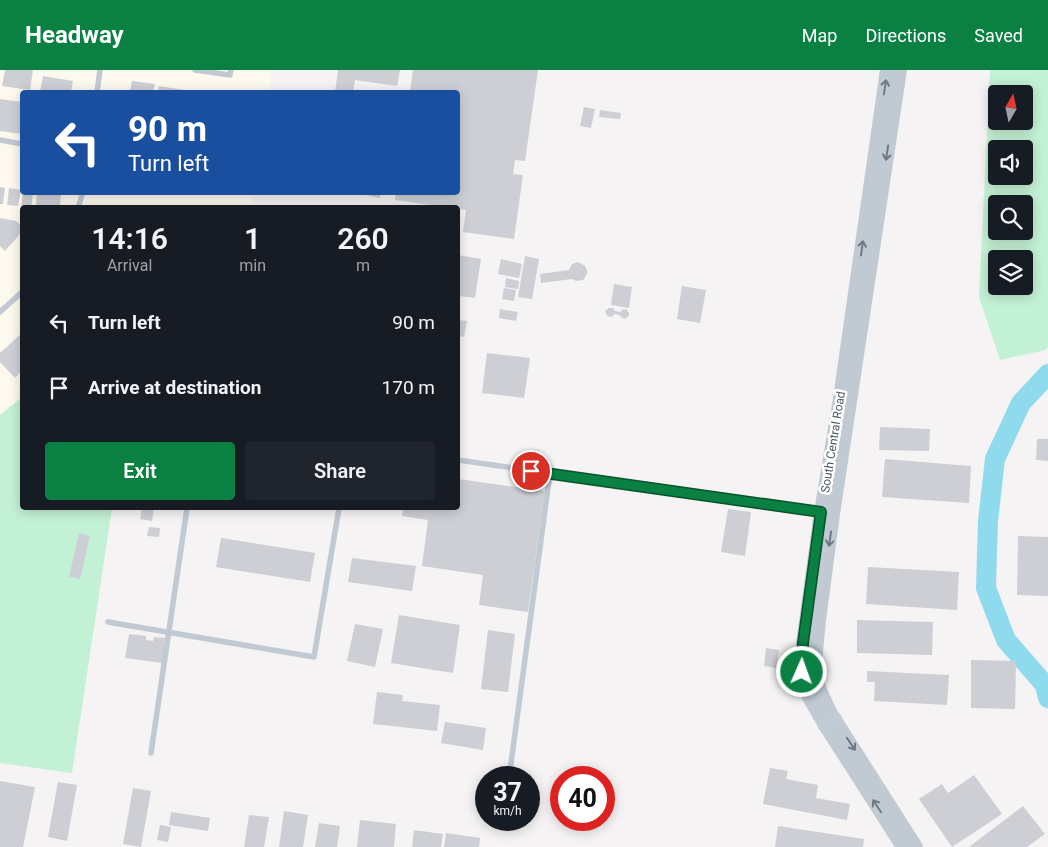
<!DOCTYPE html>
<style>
:root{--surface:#171b24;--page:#20242c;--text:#f1f3f6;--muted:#9ea1a6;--accent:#0b8043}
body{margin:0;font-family:Roboto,sans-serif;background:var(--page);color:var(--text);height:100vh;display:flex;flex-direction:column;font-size:19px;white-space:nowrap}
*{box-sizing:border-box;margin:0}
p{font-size:16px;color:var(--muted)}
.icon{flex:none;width:28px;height:28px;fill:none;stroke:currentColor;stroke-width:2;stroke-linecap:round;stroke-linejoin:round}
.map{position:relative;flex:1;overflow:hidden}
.panel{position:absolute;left:20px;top:135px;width:440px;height:305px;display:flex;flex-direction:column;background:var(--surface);border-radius:5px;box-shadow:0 2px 12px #0003}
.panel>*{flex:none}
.banner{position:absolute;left:20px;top:20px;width:440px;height:105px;border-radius:5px;box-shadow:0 2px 12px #0003;background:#1a4fa0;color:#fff;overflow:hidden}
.needle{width:32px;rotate:9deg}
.controls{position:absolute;left:988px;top:15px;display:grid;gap:10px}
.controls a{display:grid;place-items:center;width:45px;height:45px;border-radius:5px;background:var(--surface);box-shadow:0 2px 12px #0003;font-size:25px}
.speed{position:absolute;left:475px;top:696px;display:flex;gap:10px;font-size:25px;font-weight:700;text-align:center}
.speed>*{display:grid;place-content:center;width:65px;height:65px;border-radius:50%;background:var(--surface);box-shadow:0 2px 12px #0003;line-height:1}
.speed small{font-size:12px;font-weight:400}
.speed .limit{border:8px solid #d22;background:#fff;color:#111}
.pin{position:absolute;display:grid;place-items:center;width:42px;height:42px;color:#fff;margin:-21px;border:2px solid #fff;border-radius:50%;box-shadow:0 1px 5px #0007}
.me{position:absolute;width:55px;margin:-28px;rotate:2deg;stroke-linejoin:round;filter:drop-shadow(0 0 4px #0008)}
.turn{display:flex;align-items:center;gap:18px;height:105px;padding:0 25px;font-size:22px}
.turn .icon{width:65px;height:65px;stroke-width:2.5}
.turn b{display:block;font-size:35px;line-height:42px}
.eta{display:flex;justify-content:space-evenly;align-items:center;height:85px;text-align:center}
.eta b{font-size:30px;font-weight:600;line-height:35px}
.button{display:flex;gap:10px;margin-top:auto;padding:10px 25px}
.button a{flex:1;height:58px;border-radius:5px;background:var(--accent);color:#fff;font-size:20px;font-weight:600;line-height:58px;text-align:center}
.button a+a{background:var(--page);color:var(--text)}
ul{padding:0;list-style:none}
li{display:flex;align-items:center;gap:15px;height:65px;padding:0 25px}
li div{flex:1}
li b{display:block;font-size:19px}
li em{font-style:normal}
header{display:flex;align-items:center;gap:30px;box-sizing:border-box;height:70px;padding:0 25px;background:var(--accent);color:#fff}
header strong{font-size:24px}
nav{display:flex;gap:28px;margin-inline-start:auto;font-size:18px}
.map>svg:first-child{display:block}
.commercial{fill:#fdf9ef}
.green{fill:#c3f1d5;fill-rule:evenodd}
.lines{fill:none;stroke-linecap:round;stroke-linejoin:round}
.river{stroke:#90daee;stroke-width:20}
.building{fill:#cdcfd5}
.service{stroke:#c1cad2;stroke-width:5.5}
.tertiary{stroke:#c1cad2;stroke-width:14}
.secondary{stroke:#c1cbd6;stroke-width:15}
.oneway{stroke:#6e7983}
.route-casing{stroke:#07532c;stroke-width:12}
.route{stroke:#0b8043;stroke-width:9}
.labels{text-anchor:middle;stroke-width:5;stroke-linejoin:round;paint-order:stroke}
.street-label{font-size:12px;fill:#4a5661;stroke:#fff}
</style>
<header>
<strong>Headway</strong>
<nav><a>Map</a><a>Directions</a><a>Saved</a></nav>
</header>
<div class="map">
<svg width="1048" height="777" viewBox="0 0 1048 777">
<rect width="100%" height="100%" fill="#f5f3f3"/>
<polygon class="commercial" points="0,0 272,0 269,22 22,22 22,122 254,123 251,137 22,138 22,327 0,345"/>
<g class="green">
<path d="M990 0H1048V277L1046 280 1000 290 979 227ZM996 24H1024V51H996ZM996 79H1024V106H996ZM996 134H1024V161H996ZM996 189H1024V216H996Z"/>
<polygon points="22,327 22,438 112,438 72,703 0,693 0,345"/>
</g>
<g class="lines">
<polyline class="river" points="1048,304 1021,333 995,389 988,451 986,518 1006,570 1045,615 1048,628"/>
</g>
<g class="building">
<polygon points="5,0 33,0 30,20 2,16"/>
<polygon points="338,0 400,0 397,16 355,10 353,22 335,22"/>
<polygon points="413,0 538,0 525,91 515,90 513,104 523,105 514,169 463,162 466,140 395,130 396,122 458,122 458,22 410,22"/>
<polygon points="43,6 73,11 71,22 40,22"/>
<polygon points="132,11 155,14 153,22 130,22"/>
<polygon points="159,16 184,20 183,22 158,22"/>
<polygon points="0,29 22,32 22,64 0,61"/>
<polygon points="584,37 595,39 591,58 580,56"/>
<polygon points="600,40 621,43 620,49 599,47"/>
<polygon points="0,117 5,118 3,134 0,134"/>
<polygon points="9,118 21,120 18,136 7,135"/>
<polygon points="23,122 33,122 31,138 21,138"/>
<polygon points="37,122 53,124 53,122 61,122 60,138 36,138"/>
<polygon points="352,122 381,122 380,128"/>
<polygon points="0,148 16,151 22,156 22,162 5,181 0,176"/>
<polygon points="458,185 481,189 475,228 458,226"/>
<polygon points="525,186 539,189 532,229 518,227"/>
<polygon points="501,189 522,194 519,208 498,204"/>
<polygon points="578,192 585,196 587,200 587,204 583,210 576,211 572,209 541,213 540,204 569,200 572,194"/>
<polygon points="506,208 519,211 518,219 505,217"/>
<polygon points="614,214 632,217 629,238 611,235"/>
<polygon points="682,216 706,220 700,253 677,249"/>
<polygon points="504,218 516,220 514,231 502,229"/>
<polygon points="609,238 613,238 615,241 620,242 623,239 627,240 629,243 629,246 624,249 619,245 615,244 611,247 607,246 605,241"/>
<polygon points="500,239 518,242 516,251 499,248"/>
<polygon points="458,250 467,251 464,267 458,266"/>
<polygon points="22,263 22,300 15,308 0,292 0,283"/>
<polygon points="487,283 530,288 524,328 482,323"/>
<polygon points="880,357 930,359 929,381 879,380"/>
<polygon points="1037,369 1048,369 1048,391 1036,390"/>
<polygon points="885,389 971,396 969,433 882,427"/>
<polygon points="458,409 545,421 528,542 479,535 483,505 422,496 428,450 402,446 403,438 458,438"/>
<polygon points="142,438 154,438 152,451 140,449"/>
<polygon points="728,439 751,442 745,486 721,482"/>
<polygon points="149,457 160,458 159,467 147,466"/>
<polygon points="79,463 90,466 80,509 69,507"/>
<polygon points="1018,466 1048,467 1048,526 1017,525"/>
<polygon points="221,468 315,483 310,512 216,497"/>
<polygon points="352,488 416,496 412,521 348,512"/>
<polygon points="868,497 959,502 957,540 866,534"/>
<polygon points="399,545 460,555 453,603 391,593"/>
<polygon points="857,550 933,552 932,585 857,583"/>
<polygon points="355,554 383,559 375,597 347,591"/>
<polygon points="488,560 515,564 508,622 481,619"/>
<polygon points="129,564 146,566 146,570 153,571 154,567 165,568 162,593 125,588"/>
<polygon points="766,578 779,580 776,598 764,596"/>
<polygon points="971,590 1016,591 1015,639 971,638"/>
<polygon points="867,601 949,605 947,635 874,631 875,612 867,612"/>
<polygon points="377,622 403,625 402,631 440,635 437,661 373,654"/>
<polygon points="445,652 486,658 483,680 441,673"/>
<polygon points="770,698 788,701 786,709 818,715 816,728 850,734 847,750 763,734"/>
<polygon points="974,705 1002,744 952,777 919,729 942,714 948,723"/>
<polygon points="0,711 35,717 23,777 0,777"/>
<polygon points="58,712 77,715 67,771 48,767"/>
<polygon points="133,718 151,721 141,777 123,774"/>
<polygon points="1023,736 1045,764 1027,777 969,777"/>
<polygon points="284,741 308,745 303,777 279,777"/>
<polygon points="171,742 210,748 208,761 169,755"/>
<polygon points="249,745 269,747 264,777 244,777"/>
<polygon points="360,750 396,754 394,777 357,777"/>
<polygon points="319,753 340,756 337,777 315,777"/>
<polygon points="160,755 171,757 168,772 157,770"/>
<polygon points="778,756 864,769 863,777 775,777"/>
<polygon points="414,760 443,764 441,777 412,777"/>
<polygon points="446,763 480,768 479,777 444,777"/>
</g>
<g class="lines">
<g class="service">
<polyline points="195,0 230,5 231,0"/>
<polyline points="97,22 100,0"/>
<polyline points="0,70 22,74"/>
<polyline points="78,138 83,122"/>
<polyline points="0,242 22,222"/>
<polyline points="458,390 821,442"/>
<polyline points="108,552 314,587 339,438"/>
<polyline points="151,683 187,438"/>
<polyline points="509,708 550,403"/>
</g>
<g class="tertiary">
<polyline points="887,0 839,335 821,442 803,573 802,602 809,627 825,655 903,777"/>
<polyline points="900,0 833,444 819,550 815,592 819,618 830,642 916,777"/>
</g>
<polyline class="secondary" points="825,655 835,650"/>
</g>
<defs><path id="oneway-shaft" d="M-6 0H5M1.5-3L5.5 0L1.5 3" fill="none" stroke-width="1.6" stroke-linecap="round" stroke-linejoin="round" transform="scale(1.25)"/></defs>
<g class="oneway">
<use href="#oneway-shaft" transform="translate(885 17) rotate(-81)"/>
<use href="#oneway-shaft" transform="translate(887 83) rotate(99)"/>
<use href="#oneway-shaft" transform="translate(862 178) rotate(-82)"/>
<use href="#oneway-shaft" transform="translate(830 469) rotate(98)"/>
<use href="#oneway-shaft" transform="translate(851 674) rotate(56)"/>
<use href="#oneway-shaft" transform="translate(877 736) rotate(-123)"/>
</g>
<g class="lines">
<defs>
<polyline id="route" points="531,401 821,442 803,573 802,602"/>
</defs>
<use href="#route" class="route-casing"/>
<use href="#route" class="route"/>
</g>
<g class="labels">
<g class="street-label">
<text transform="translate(833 372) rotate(-81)" y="4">South Central Road</text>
</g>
</g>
</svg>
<div class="controls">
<a><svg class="needle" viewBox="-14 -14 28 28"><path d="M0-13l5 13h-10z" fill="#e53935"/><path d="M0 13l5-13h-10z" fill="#9ea1a6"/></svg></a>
<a><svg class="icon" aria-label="sound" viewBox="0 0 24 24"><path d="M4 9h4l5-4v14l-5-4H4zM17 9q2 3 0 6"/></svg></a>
<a><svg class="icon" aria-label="search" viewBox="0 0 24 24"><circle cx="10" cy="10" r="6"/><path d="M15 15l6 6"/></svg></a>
<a><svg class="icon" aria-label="layers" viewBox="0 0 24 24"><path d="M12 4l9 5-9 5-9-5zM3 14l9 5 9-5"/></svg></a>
</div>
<div class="speed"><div>37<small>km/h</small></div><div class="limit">40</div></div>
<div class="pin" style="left:531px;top:401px;background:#d93025"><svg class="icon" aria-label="arrive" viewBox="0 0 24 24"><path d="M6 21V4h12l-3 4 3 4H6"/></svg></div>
<svg class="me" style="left:802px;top:602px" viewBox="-20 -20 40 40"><circle r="17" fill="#0b8043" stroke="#fff" stroke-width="3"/><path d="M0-11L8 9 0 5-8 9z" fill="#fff"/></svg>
<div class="banner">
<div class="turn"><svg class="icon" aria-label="left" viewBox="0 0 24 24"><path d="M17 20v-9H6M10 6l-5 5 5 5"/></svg><div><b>90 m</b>Turn left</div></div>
</div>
<section class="panel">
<div class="eta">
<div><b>14:16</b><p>Arrival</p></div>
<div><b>1</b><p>min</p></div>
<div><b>260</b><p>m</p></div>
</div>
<ul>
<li><svg class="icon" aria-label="left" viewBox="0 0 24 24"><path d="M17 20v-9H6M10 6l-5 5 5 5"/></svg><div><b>Turn left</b></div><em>90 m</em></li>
<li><svg class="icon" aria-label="arrive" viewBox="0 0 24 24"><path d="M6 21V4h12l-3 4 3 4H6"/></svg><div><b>Arrive at destination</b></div><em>170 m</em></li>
</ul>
<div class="button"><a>Exit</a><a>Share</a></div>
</section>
</div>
